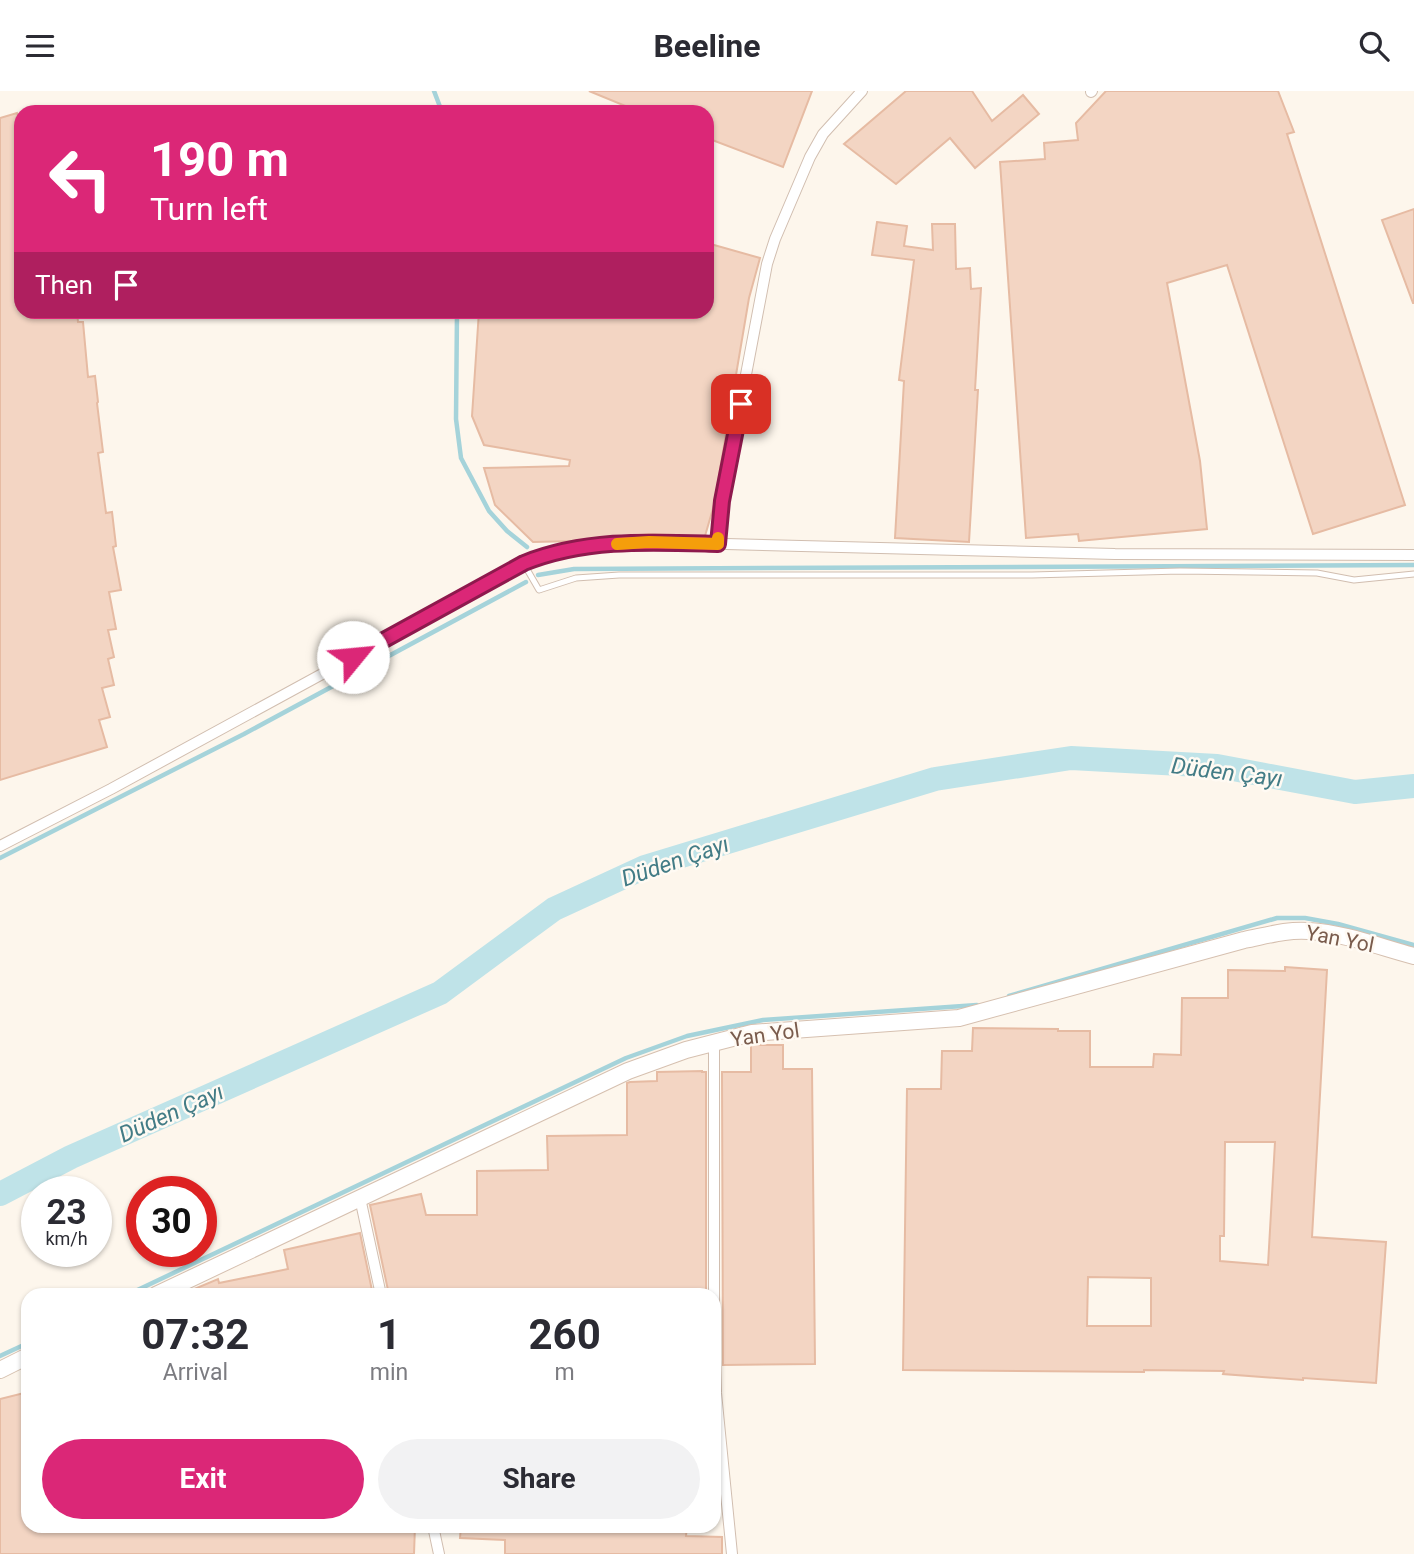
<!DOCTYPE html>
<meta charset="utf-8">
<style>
:root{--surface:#fff;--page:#f2f2f3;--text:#2b2b33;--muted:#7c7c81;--accent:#db2777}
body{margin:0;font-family:Roboto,sans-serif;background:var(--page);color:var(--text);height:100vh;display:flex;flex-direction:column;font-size:26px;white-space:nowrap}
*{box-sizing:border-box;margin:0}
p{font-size:23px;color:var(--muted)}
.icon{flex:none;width:38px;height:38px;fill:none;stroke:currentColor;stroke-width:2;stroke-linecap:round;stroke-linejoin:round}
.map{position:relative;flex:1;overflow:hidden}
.panel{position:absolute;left:21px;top:1197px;width:700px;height:245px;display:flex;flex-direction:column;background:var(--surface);border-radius:21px;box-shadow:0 2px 5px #0004}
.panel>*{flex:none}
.hud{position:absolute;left:14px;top:14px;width:700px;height:214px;border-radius:21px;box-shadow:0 2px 5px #0004;background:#db2777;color:#fff;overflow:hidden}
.speed{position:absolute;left:21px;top:1085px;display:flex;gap:14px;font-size:35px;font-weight:700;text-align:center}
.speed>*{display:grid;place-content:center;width:91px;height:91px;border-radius:50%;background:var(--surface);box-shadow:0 2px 5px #0004;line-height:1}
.speed small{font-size:18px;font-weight:400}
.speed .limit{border:10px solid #d22;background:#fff;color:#111}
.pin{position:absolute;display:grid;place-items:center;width:60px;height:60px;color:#fff;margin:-30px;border-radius:14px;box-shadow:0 4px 10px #0006}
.me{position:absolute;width:77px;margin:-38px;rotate:62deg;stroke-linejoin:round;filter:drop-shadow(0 0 5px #0008)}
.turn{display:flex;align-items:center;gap:24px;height:147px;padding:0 21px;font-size:32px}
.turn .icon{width:91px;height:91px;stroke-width:2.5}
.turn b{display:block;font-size:49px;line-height:60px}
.then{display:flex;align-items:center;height:66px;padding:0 21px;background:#0003;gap:14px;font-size:26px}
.eta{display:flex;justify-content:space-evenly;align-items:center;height:119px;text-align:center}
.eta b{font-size:42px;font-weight:700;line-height:49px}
.action{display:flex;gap:14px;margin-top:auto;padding:14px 21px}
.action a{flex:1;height:80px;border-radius:42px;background:var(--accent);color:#fff;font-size:28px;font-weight:700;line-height:80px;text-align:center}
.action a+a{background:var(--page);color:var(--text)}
header{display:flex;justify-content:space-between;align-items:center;height:91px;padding:0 21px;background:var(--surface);font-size:32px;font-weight:700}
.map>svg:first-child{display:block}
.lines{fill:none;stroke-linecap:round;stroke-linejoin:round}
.stream{stroke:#a5d3da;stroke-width:4.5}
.river{stroke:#bfe3e8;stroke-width:24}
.building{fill:#f3d5c3;stroke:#e6bba3;stroke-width:2;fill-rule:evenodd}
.lane-casing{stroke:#d1beb0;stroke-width:7}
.street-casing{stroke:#d1beb0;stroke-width:12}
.secondary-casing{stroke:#d6c0b0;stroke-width:18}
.lane{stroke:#fff;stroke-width:5}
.street{stroke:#fff;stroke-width:10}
.secondary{stroke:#fff;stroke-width:16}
.route-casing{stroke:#8e194d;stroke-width:18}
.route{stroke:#db2777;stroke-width:12}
.slow{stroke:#f59e0b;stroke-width:12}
.labels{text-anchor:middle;stroke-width:5;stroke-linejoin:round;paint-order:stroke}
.street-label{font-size:21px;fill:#7a5c4d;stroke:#fffaf3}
.water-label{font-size:23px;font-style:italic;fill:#437c86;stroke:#fffaf3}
</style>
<header><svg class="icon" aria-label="menu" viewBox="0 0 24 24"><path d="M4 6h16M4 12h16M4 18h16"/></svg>Beeline<svg class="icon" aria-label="search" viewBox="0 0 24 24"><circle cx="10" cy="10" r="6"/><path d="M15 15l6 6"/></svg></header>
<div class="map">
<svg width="1414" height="1463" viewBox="0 0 1414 1463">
<rect width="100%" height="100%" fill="#fdf6ec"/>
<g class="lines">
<g class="stream">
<polyline points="434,0 442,21"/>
<polyline points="457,220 456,328 461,367 489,420 507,440 527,456"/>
<polyline points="538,484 574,478 1414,474"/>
<polyline points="0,767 244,643 526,491"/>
<polyline points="1009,905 1277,827 1305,827 1338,833 1414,854"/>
<polyline points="127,1204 626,967 687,945 763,929 977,914"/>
<polyline points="0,1265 28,1252"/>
</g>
<polyline class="river" points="0,1103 71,1066 440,902 554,818 645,776 935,688 1071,667 1217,675 1355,701 1414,695"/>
</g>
<g class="building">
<polygon points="589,0 812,0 783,76 707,47 707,21 640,21"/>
<polygon points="906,0 972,0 992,30 1023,4 1039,23 975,77 950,47 896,93 844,53"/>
<polygon points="1106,0 1278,0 1294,41 1287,43 1405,414 1313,443 1227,174 1167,192 1200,370 1207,438 1079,450 1078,443 1026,447 1000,71 1045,68 1044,52 1078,49 1076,32"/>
<polygon points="17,22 21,34 21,220 77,220 78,231 83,231 88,286 95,285 98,311 97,312 103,361 98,362 106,422 112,421 116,455 113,456 121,499 109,501 116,538 108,539 114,566 108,568 114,594 102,597 110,626 99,629 107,656 0,689 0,27"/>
<polygon points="1414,118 1414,212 1413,212 1382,129"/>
<polygon points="877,131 907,135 904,155 933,159 932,133 955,133 956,178 970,177 971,198 981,197 975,299 978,299 969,451 895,447 904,290 899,289 914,169 872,164"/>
<polygon points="707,152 760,167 749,207 714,414 705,445 649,443 576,450 533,451 495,414 484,377 569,375 570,369 484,354 472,325 479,220 707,220"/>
<path d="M1285 876 1327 879 1312 1146 1386 1151 1376 1292 1303 1287V1289L1223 1283 1224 1280 1144 1279V1281L903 1279 907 998H941L942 960H972L973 937 1058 938V940H1090V976H1153L1154 963 1181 964 1182 907H1228V879L1285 880ZM1225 1051H1275L1268 1174 1220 1170V1145H1224ZM1088 1186 1151 1187V1235H1087Z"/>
<polygon points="751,954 783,954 783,978 812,978 815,1273 723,1274 722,981 751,981"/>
<polygon points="702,980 702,981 706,981 706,1204 389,1204 370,1114 421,1103 426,1124 477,1124 477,1080 548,1079 547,1045 627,1044 627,992 630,991 657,990 657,981"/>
<polygon points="360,1142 373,1204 180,1204 218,1188 219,1192 288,1178 284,1159"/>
<polygon points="28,1301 28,1435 68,1435 69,1440 90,1435 415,1435 414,1463 0,1463 0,1308"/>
<polygon points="461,1435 687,1435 686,1445 722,1446 722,1463 505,1463 505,1449 460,1447"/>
</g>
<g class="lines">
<defs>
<polyline id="lane" points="524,473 539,499 576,487 619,484 1032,484 1180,480 1317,482 1354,489 1414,483"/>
<g id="street">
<polyline points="1091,1 1092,0"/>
<polyline points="718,453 722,410 767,173 775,148 810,66 823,43 862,0"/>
<path d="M0 755 111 698 524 473C568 454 602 454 649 451L1115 463 1414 464"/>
<polyline points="714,951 714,1235 716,1302 732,1463"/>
<polyline points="360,1107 381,1204"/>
<polyline points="433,1435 439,1463"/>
</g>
<g id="secondary">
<path d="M156 1204 628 980 686 959 752 942 959 927 1244 849C1265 845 1288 838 1309 840 1344 842 1380 856 1414 865"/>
<polyline points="0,1279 28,1265"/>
</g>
</defs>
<use href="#lane" class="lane-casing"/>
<use href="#street" class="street-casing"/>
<use href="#secondary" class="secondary-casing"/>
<use href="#lane" class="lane"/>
<use href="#street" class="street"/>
<use href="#secondary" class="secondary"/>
</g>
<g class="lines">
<defs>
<path id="route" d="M353 566 524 472C586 447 652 451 718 453L722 410 741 313"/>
</defs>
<use href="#route" class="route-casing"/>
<use href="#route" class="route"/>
<polyline class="slow" points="617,453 649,451 718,453 718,447"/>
</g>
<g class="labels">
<g class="street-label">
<text transform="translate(1340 848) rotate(11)" y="7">Yan Yol</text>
<text transform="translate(765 944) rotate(-8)" y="7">Yan Yol</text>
</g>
<g class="water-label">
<text transform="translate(1227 681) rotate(7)" y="8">Düden Çayı</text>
<text transform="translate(675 770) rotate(-19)" y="8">Düden Çayı</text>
<text transform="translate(171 1022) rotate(-24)" y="8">Düden Çayı</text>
</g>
</g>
</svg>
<div class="speed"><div>23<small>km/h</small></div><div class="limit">30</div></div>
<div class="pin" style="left:741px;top:313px;background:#d93025"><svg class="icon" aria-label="arrive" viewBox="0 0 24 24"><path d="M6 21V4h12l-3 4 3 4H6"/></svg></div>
<svg class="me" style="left:353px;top:566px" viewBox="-20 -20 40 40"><circle r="19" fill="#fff"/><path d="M0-13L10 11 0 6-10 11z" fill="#db2777"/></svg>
<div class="hud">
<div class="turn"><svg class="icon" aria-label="left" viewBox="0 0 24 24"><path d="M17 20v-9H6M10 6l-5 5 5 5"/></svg><div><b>190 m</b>Turn left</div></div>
<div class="then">Then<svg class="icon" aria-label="arrive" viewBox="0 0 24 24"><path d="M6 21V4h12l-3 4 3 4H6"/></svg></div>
</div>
<section class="panel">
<div class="eta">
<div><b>07:32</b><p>Arrival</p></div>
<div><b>1</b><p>min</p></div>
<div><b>260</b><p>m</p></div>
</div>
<div class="action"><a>Exit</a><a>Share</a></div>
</section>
</div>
